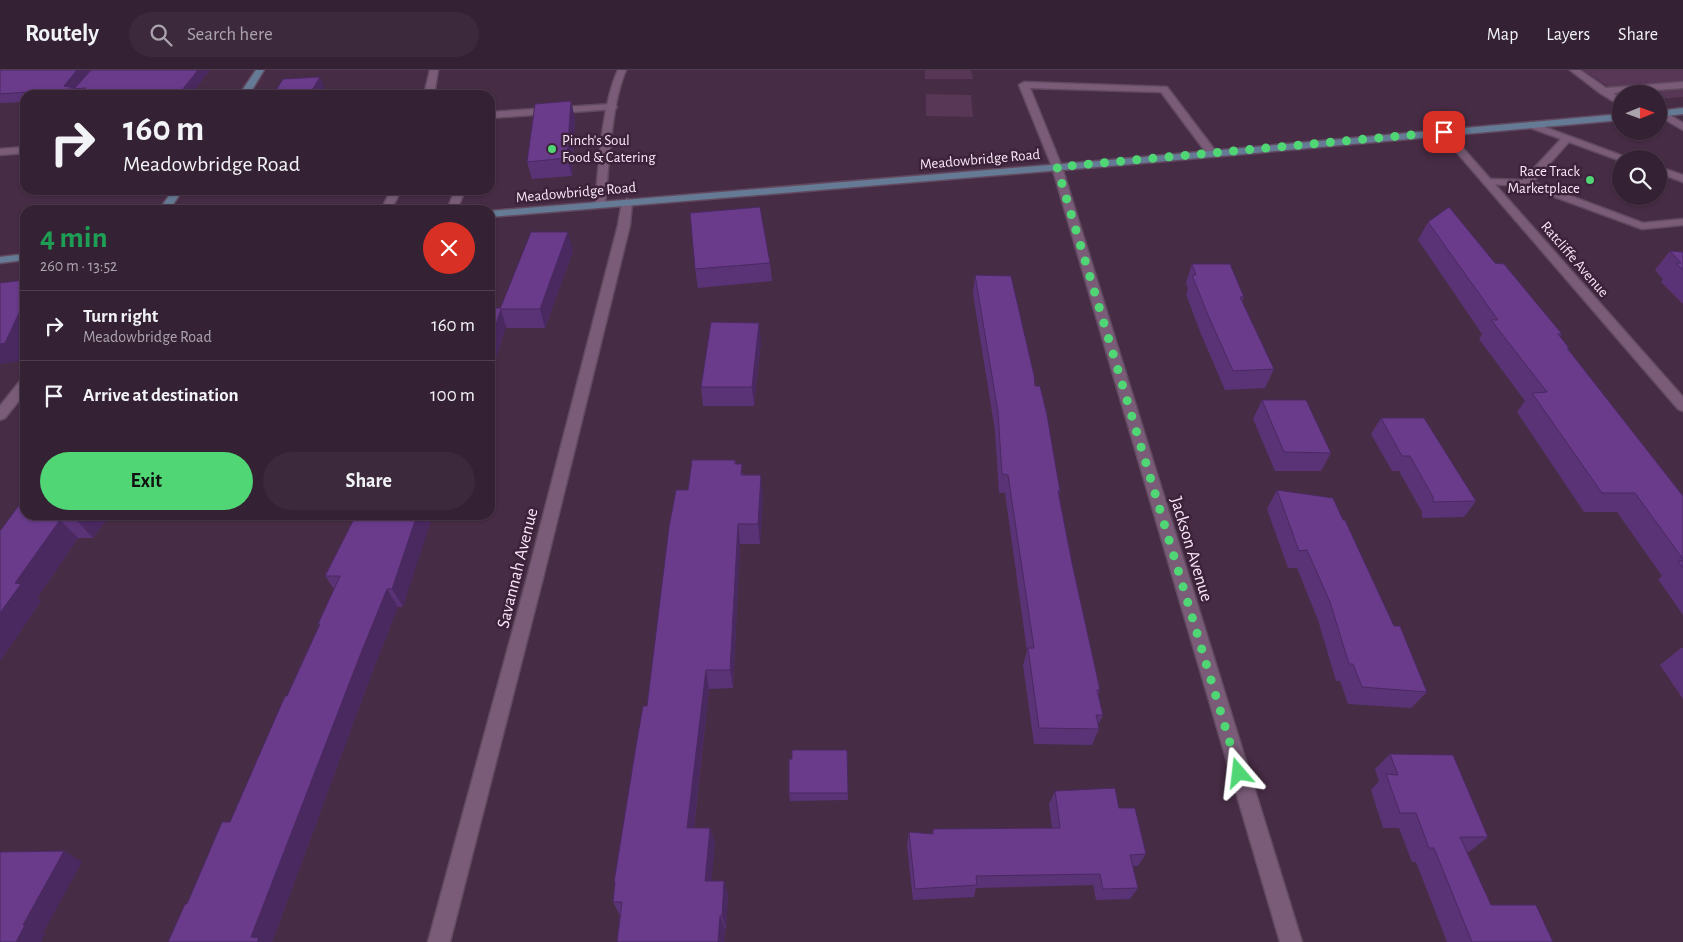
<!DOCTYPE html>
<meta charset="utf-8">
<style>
:root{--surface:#352134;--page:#3d293c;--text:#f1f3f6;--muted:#aaa3ac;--line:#4f3e4f;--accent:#50d674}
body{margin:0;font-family:"Alegreya Sans",sans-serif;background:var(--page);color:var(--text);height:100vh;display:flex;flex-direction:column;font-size:19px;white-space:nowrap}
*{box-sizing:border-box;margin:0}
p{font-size:16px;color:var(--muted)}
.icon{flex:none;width:28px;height:28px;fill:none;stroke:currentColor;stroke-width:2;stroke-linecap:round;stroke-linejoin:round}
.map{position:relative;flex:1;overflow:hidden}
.details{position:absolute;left:20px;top:135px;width:475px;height:315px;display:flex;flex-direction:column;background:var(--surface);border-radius:15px;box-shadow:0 1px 4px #0004,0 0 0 1px var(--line)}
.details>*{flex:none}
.banner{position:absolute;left:20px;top:20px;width:475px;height:105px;border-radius:15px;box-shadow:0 1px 4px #0004,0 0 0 1px var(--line);background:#352134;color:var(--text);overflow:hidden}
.needle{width:32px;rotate:89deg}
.tools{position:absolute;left:1612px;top:15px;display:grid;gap:10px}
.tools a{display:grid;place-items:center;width:55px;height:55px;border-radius:50%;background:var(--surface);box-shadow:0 1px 4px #0004,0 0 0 1px var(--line);font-size:25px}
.pin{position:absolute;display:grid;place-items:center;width:42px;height:42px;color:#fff;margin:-21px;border-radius:10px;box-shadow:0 2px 8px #0006}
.me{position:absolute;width:55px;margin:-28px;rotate:343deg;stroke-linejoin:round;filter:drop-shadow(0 0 4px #0008)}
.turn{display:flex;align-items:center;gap:18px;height:105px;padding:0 20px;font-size:22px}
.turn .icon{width:65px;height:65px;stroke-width:2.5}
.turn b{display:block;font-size:35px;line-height:42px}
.round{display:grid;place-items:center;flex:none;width:52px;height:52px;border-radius:26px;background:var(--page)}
.overview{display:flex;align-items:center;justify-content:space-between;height:85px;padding:0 20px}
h1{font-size:30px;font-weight:700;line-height:38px;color:#1e9e55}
.action{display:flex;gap:10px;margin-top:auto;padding:10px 20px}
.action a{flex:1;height:58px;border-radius:30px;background:var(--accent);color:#111;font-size:20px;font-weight:700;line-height:58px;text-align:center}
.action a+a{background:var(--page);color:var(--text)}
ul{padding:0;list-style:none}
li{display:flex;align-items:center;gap:15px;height:70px;padding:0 20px;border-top:1px solid var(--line)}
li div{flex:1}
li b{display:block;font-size:19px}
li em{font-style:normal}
header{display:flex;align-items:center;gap:30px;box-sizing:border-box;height:70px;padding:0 25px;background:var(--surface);border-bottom:1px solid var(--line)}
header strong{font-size:24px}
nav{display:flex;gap:28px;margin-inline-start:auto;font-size:18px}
.search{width:350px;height:45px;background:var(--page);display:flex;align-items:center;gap:12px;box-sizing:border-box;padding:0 18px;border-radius:28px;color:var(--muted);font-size:19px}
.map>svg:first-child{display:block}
.built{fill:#573755}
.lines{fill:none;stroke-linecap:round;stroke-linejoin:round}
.lane-casing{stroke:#614a60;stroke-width:3}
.street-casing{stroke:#614a60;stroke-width:3}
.secondary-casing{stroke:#614a60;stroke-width:3}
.lane{fill:#7a5c78;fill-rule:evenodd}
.street{fill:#7a5c78;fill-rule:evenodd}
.secondary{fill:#657a94;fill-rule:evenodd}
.wall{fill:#5a3377}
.shaded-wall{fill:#4a2961}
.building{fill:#693b8a;stroke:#4a2961}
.route{stroke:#50d674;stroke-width:9;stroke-dasharray:0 16.2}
.poi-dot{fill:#50d674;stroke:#3c223a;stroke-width:2}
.labels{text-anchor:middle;stroke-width:5;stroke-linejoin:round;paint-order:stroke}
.far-poi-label{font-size:15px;fill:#f9e7f7;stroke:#3c223a;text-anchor:start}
.far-street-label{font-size:15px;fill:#f9e7f7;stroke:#3c223a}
.street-label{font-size:18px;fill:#f9e7f7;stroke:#3c223a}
</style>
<header>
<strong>Routely</strong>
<div class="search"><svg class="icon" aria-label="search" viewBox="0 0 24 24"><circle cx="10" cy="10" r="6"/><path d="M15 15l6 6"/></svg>Search here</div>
<nav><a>Map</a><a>Layers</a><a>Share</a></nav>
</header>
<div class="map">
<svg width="1683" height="872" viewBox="0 0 1683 872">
<rect width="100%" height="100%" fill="#472c45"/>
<g class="built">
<polygon points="925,0 971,0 973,9 925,9"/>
<polygon points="1583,0 1683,0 1683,27 1659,29 1659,24 1621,25"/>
<polygon points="926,24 971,25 973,47 926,46"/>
</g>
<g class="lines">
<defs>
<g id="lane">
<polygon points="430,0 438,0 434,25 424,25"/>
<polygon points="1570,0 1580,0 1606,18 1683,12 1683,18 1613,23 1621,29 1621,36 1600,23"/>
<polygon points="1024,12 1167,17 1217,83 1216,85 1208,85 1161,22 1030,18 1062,97 1061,99 1053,99 1019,15"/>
<polygon points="612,34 617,37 615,39 490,48 490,42"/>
<polygon points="1659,40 1663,41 1683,53 1683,60 1659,46"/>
<polygon points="1531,52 1631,89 1621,89 1621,91 1569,72 1533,112 1643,153 1683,149 1683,155 1642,159 1525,116 1484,114 1483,112 1488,109 1523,110 1561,69 1528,57 1528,53"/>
<polygon points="25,77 25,83 0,85 0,79"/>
<polygon points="1659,97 1683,105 1683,112 1659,103"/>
<polygon points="391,120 401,120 391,140 381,140"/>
<polygon points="455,120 465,120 457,140 447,140"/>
</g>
<g id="street">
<path d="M618 0H626C611 34 609 96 605 134L600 137 595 134C599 95 602 34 618 0Z"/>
<polygon points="1444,59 1447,60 1683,327 1683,341 1678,339 1441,64 1441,60"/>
<polygon points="1057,94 1062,97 1302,872 1280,872 1052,97"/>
<polygon points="627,129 632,132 630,155 544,504 450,872 428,872 528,504 618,155 622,132"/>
<polygon points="25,310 25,323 5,348 0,350 0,336 20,311"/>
</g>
<g id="secondary">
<polygon points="256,0 264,0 249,25 239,25"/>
<polygon points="1683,38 1683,44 1659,47 1659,41"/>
<polygon points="1621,44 1621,50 1110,96 490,147 490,141 1110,90"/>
<polygon points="173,120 183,120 169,140 159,140"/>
<polygon points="25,184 25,190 0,193 0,187"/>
</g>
</defs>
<use href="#lane" class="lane-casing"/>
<use href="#street" class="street-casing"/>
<use href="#secondary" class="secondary-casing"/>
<use href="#lane" class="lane"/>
<use href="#street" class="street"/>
<use href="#secondary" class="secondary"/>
</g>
<g class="wall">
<polygon points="0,0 90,0 75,18 210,0 190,25 25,25 25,32 0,33"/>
<polygon points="571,31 575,49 572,106 532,109 527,92"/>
<polygon points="1428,152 1495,193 1562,264 1560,266 1569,278 1568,279 1683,426 1683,545 1658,509 1662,506 1617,442 1584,442 1517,342 1525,331 1479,269 1482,264 1418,170"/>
<polygon points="573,181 545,258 507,258 506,256 490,307 501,238"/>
<polygon points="1670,181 1683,182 1683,234 1661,212 1663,209 1655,200"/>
<polygon points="770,193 772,211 698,218 695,199"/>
<polygon points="1192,194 1244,227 1242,232 1274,299 1265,318 1225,320 1201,264 1186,224 1188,219 1186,213"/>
<polygon points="975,205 1035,316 1060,421 1059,425 1072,493 1100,620 1098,625 1103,645 1098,655 1099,659 1092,675 1034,674 1023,595 1027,581 1005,423 999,423 995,361 973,224"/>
<polygon points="761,271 754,336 703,336 701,317"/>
<polygon points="1262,330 1331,383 1321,401 1275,401 1253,349"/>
<polygon points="1381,348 1476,431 1464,447 1422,448 1422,442 1399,401 1392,401 1371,364"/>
<polygon points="735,390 736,394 744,405 763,426 760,474 740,474 733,618 709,619 694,758 710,758 715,773 711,811 724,811 728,825 726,859 725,859 724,872 617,872 620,846 613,832 615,814 614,812 688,420"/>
<polygon points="1277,420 1343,450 1394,556 1427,622 1411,638 1348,634 1340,611 1336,611 1318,550 1297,498 1288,498 1267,439"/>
<polygon points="25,427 110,445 93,468 78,468 37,528 41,531 0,591"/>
<polygon points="356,445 403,537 398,537 373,600 272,872 168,872 187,834 230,752 319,555 318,554 334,519 325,506"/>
<polygon points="1681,578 1683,578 1683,629 1660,595"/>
<polygon points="847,680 848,730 790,731 789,723 792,689"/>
<polygon points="1390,684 1488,767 1469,782 1467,782 1491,835 1553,872 1447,872 1416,792 1412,792 1399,758 1383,758 1371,720 1379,711 1375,699"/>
<polygon points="1055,721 1119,738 1146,784 1138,796 1133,796 1138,818 1130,829 1096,830 1093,815 976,818 974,827 913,830 907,775 909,762 932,764 933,759 1052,758 1049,734"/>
</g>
<g class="shaded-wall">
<polygon points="77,0 90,0 74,19 64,16"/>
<polygon points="198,0 210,0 190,25 178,25"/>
<polygon points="320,7 325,20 323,25 309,25"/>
<polygon points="571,31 575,49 572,106 567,88"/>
<polygon points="568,162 573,181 545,258 540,239"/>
<polygon points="25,230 25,281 20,291 0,294 0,274"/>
<polygon points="501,240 506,256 490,307 490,273"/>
<polygon points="759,253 761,271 754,336 752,317"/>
<polygon points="761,405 763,426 760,474 758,454"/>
<polygon points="80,445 110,445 93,468 76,450"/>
<polygon points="417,445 433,445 403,537 392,519"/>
<polygon points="60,450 78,468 37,528 41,531 0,591 0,543 15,513"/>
<polygon points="738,454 740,474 733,618 730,600"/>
<polygon points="387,519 398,537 373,600 272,872 257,872 251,867 361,583"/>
<polygon points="706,600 709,619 692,773 687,758"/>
<polygon points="710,758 715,773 710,825 705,811"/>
<polygon points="64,781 82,792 43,863 45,864 41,872 16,872 23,855"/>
<polygon points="724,811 728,825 726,859 722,846"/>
<polygon points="720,846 725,859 724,872 718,872"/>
</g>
<g class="building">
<polygon points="0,0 77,0 64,16 75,18 91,0 198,0 178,25 79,25 86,18 0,24"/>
<polygon points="320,7 309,25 273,25 283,9"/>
<polygon points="571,31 567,88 527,92 535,34"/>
<polygon points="760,137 770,193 695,199 690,143"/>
<polygon points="1449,137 1495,193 1504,194 1562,264 1558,264 1569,278 1567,278 1683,426 1683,489 1635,423 1602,423 1532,323 1547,322 1491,250 1498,250 1428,152"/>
<polygon points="531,162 568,162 540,239 500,239"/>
<polygon points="1670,181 1683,182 1683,200 1676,193 1681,193"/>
<polygon points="1192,194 1230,194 1244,227 1240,227 1274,299 1233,301 1208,245 1192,205 1196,205"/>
<polygon points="975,205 1011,206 1034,305 1035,316 1040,316 1047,345 1060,421 1058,421 1072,493 1100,620 1097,620 1103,645 1096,645 1099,659 1039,658 1028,578 1034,578 1008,405 1002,404 998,342"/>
<polygon points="25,210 25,230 5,273 0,274 0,213"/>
<polygon points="490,238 501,238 501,239 490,273"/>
<polygon points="711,252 759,253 752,317 701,317"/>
<polygon points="1262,330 1306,330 1331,383 1284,382"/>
<polygon points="1381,348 1424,348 1476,431 1433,432 1433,427 1410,386 1402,386"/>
<polygon points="692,390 735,390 735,394 742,394 741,405 761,405 758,454 738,454 730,600 706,600 687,758 710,758 705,811 724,811 722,846 720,846 718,872 617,872 622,832 613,832 615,812 614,812 636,676 643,636 647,636 669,457 676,420 688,420"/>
<polygon points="1277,420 1333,428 1343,450 1345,450 1394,556 1400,556 1427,622 1362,617 1353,594 1349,594 1330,532 1307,480 1299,481"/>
<polygon points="25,427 25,445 80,445 76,450 60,450 15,513 21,514 0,543 0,461"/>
<polygon points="356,445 417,445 392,519 387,519 361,583 251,867 259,868 257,872 168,872 185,834 187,834 222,752 230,752 285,626 287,626 320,554 318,554 340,506 325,506"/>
<polygon points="1678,491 1683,491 1683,498"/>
<polygon points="792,680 847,680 848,723 789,723 789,689 792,689"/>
<polygon points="1390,684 1453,685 1488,767 1460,767 1491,835 1536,835 1553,872 1472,872 1434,778 1429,778 1416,743 1400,743 1386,704 1398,705"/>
<polygon points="1115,718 1119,738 1135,738 1146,784 1130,785 1138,818 1103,819 1100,804 976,806 977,815 915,819 909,762 933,764 933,759 1060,758 1055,721"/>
<polygon points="64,781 23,855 25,855 16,872 0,872 0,782"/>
</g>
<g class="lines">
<polyline class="route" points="1239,703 1057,97 1444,62"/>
</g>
<g class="poi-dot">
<circle cx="552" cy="79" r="5"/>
<circle cx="1590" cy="110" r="5"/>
</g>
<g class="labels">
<g class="far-poi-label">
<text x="562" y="75">Pinch's Soul<tspan x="562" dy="17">Food &amp; Catering</tspan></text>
<text x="1580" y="106" text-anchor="end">Race Track<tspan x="1580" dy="17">Marketplace</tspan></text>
</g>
<g class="far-street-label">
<text transform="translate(980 89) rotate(-5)" y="5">Meadowbridge Road</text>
<text transform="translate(576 122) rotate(-5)" y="5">Meadowbridge Road</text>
<text transform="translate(1575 189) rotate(49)" y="5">Ratcliffe Avenue</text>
</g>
<g class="street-label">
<text transform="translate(1192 479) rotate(73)" y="6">Jackson Avenue</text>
<text transform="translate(517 498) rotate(-76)" y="6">Savannah Avenue</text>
</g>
</g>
</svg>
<div class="tools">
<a><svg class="needle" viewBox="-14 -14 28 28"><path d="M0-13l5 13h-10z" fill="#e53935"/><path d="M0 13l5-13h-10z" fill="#aaa3ac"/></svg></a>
<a><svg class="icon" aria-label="search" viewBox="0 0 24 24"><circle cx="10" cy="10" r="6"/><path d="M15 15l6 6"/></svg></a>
</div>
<div class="pin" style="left:1444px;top:62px;background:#d93025"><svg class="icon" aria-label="arrive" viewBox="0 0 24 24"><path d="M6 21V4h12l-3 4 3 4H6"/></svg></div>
<svg class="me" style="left:1239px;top:703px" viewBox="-20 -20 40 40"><path d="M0-17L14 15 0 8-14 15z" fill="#50d674" stroke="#fff" stroke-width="4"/></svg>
<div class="banner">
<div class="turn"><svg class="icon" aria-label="right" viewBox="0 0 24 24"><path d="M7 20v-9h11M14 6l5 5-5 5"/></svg><div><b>160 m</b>Meadowbridge Road</div></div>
</div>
<section class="details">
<div class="overview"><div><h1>4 min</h1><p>260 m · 13:52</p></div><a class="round" style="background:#d93025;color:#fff"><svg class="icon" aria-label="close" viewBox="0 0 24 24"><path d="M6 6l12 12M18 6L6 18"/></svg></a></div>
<ul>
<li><svg class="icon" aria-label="right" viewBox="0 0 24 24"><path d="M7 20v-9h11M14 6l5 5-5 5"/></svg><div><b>Turn right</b><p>Meadowbridge Road</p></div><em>160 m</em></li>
<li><svg class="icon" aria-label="arrive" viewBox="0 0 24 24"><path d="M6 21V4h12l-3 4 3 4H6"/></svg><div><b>Arrive at destination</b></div><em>100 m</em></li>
</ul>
<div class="action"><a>Exit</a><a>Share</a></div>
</section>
</div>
